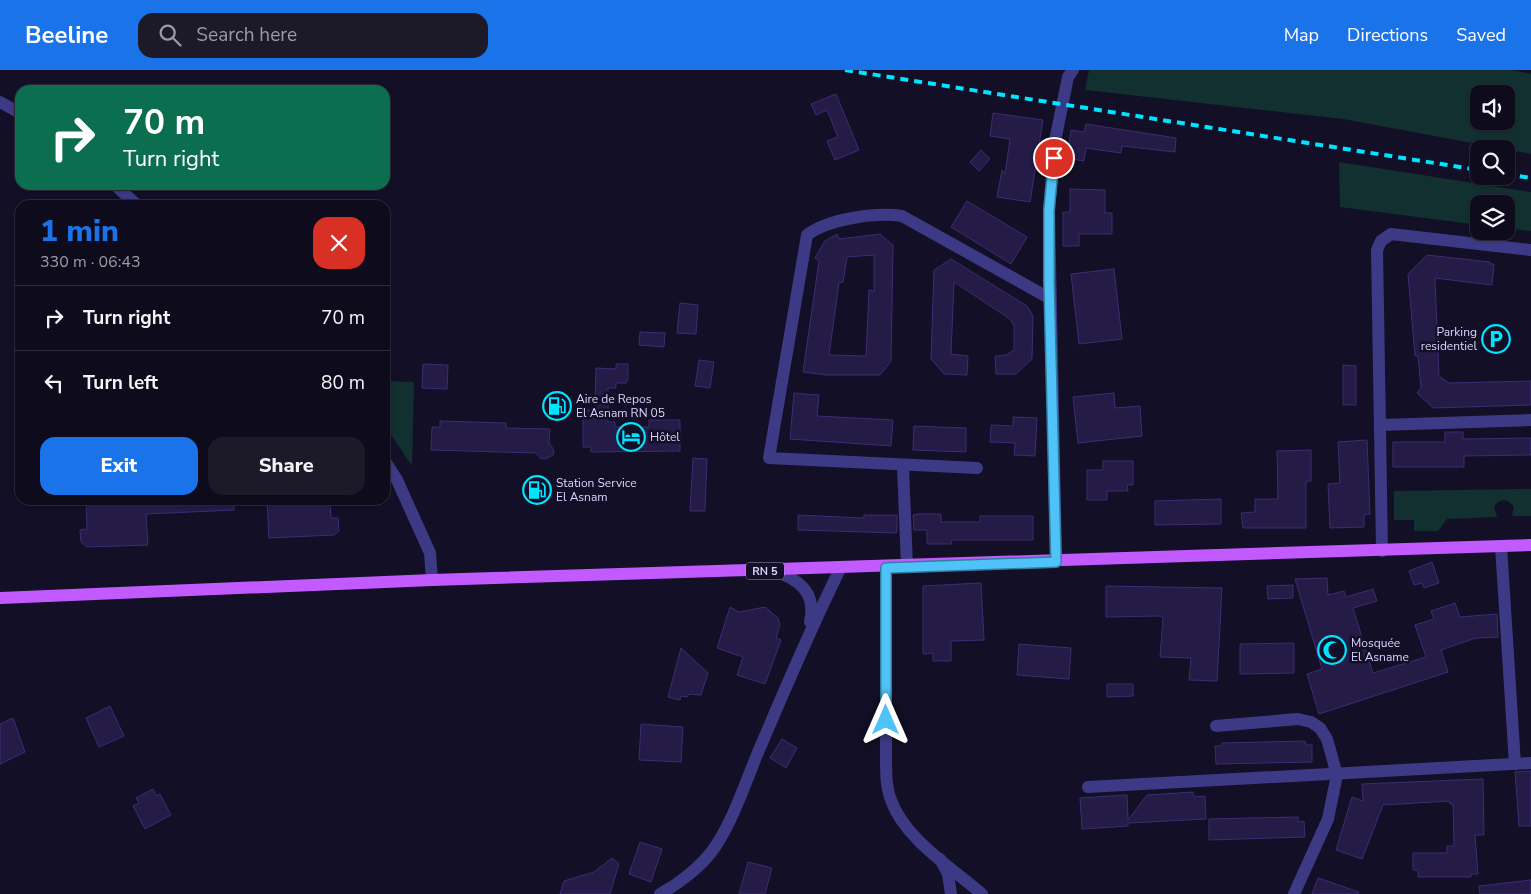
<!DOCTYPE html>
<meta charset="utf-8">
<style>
:root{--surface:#0e0b1c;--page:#1c1929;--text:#f1f3f6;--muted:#9b9ba3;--line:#2e2b3b;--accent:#1a73e8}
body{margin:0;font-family:"Nunito Sans",sans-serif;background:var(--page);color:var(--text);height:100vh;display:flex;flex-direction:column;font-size:19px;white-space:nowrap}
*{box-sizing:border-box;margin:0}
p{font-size:16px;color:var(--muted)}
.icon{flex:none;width:28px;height:28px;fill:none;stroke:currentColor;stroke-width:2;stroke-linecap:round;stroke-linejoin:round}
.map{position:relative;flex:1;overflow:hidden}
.drawer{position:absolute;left:15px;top:130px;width:375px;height:305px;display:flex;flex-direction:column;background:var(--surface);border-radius:15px;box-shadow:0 1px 4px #0004,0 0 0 1px var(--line)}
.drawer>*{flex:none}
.banner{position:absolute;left:15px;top:15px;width:375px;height:105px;border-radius:15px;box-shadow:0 1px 4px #0004,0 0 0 1px var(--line);background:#0b6e4f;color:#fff;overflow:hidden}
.fabs{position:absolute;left:1470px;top:15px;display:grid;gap:10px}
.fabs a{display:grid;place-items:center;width:45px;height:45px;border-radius:10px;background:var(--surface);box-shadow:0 1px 4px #0004,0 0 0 1px var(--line);font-size:25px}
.pin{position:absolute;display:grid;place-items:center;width:42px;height:42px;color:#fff;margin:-21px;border:2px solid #fff;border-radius:50%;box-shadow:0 1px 5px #0007}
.me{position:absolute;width:55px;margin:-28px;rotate:0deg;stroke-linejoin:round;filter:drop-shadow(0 0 4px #0008)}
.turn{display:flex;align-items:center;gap:18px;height:105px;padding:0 25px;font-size:22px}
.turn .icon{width:65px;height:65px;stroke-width:2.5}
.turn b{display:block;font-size:35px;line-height:42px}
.round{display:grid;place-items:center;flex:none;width:52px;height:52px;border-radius:15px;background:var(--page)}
.summary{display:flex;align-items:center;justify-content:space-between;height:85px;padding:0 25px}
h1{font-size:30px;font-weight:800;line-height:38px;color:var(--accent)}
.action{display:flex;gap:10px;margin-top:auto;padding:10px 25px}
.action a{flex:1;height:58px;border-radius:15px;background:var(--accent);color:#fff;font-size:20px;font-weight:800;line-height:58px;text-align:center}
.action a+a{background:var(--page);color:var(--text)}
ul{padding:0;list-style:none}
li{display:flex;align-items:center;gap:15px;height:65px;padding:0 25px;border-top:1px solid var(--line)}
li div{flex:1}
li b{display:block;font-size:19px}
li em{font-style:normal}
header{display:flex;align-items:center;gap:30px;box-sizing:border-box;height:70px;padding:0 25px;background:var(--accent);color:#fff}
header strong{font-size:24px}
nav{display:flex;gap:28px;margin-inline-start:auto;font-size:18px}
.search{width:350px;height:45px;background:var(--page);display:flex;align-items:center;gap:12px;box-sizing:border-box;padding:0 18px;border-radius:15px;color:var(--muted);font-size:19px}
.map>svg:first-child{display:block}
.green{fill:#12302f;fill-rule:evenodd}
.building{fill:#241b47;stroke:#3b2d73;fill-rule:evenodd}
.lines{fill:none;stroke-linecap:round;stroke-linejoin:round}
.minor{stroke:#3d3a85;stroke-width:12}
.tertiary{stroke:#3d3a85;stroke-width:12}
.primary{stroke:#c25bff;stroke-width:12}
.rail{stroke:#00e5ff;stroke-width:4;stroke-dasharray:8 6;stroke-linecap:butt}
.route-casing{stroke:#337fa1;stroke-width:12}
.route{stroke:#4fc3f7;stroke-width:9}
.labels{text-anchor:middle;stroke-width:5;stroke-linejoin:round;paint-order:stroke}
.shield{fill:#130f26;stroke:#9e99be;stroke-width:1}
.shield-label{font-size:11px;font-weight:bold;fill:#d9d4ff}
.poi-label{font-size:12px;fill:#d9d4ff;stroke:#130f26;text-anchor:start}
</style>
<header>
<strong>Beeline</strong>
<div class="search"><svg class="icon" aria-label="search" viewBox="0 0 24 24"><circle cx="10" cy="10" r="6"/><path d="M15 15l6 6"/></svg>Search here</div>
<nav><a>Map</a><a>Directions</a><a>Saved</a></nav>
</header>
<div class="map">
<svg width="1531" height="824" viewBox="0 0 1531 824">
<rect width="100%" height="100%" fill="#130f26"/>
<g class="green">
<path d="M1089 0H1511L1531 4V84L1343 49 1085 20ZM1479 24H1506V51H1479Z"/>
<polygon points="1339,92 1531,122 1531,161 1506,158 1506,134 1479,134 1479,155 1340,137"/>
<polygon points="385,311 414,312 412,396 385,356"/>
<path d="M1531 419V446H1512L1514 437C1508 428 1499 428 1494 437L1497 447 1447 449 1438 461H1414V450H1394V421Z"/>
</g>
<g class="building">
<polygon points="836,24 859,80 835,90 827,71 838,67 827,40 816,45 811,34"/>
<polygon points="993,43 1043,50 1030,132 997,127 1002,100 1005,104 1010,69 990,66"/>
<polygon points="1086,54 1176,68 1175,82 1122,76 1121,83 1086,78 1084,91 1067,88 1071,60 1084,62"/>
<polygon points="981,80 990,89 979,101 970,92"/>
<polygon points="1070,119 1105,120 1105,143 1112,143 1112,164 1079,164 1079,176 1063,176 1063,142 1070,142"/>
<polygon points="967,131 1027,167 1011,194 951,157"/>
<path d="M837 164 839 169 880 164 893 175 891 291 880 305H826L803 302 819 191 815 188 825 171ZM874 185V221L869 220 866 286 829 285 839 213 843 212 847 187Z"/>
<polygon points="1427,185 1490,192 1490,194 1494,194 1492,215 1435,208 1439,306 1449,313 1531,311 1531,335 1433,338 1417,323 1421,318 1418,286 1415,286 1408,204"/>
<polygon points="951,189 1027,236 1033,246 1032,289 1016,304 996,304 995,286 1006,285 1014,280 1014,256 1010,249 954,212 951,284 968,286 967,305 944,304 931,289 934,200"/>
<polygon points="1114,199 1122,269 1079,274 1071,204"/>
<polygon points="680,233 698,235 696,264 677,263"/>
<polygon points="640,262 665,263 664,277 639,275"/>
<polygon points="699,290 714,292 710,318 695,316"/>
<polygon points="423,294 448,295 447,319 422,318"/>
<polygon points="616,294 628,294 628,309 626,313 616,313 616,318 608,318 608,352 615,352 615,357 649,357 649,350 680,350 680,381 591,382 591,377 583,377 583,340 595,340 596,298 616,299"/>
<polygon points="1343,295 1356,296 1356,335 1343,335"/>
<polygon points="794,323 819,325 817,346 893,350 891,376 790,369"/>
<polygon points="1114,323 1115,338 1140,336 1142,366 1078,373 1073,327"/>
<polygon points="1013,347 1037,348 1035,386 1014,385 1015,373 990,372 991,355 1013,356"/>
<polygon points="440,351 506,353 506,358 550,359 549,373 554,380 553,385 545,389 540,388 536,383 431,380 432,357 440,357"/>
<polygon points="914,356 966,358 966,382 913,380"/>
<polygon points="1445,362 1463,362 1463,369 1531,368 1531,385 1464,386 1464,397 1393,397 1393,372 1445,372"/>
<polygon points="1367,370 1370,444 1364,445 1364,457 1330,458 1328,414 1340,413 1338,372"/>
<polygon points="1311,380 1311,411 1306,411 1306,458 1243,458 1241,443 1255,442 1255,429 1278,429 1277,381"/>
<polygon points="693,388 707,389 705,441 690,441"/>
<polygon points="1103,391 1133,391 1133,415 1127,415 1128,421 1107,421 1107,430 1087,430 1087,400 1103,400"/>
<polygon points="1221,429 1221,454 1155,455 1155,431"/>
<polygon points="86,430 234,430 234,440 146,444 148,475 87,477 81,472 80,460 87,459"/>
<polygon points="267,430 330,430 331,448 338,448 339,461 334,465 269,468"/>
<polygon points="917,444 941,444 941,452 980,452 980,446 1033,446 1033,470 952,470 951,474 927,474 927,460 914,460 913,445"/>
<polygon points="798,445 864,448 864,445 897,445 897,460 896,463 798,460"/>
<polygon points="1432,492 1439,513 1424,518 1422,513 1414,515 1409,501"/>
<polygon points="1327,508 1328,525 1344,521 1346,527 1373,519 1377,531 1353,538 1373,603 1426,587 1415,555 1434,549 1431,541 1455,533 1460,547 1497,544 1498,567 1476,568 1441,580 1448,602 1319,644 1307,604 1322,599 1295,509"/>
<polygon points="981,513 984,570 951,571 951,591 933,591 933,583 923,584 923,516"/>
<polygon points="1293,515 1293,528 1268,529 1267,516"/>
<polygon points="1106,516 1222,518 1217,611 1189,610 1191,588 1160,587 1163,548 1160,546 1106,547"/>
<polygon points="730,537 739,542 765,537 778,548 780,554 776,568 781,570 765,614 737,605 743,587 717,578"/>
<polygon points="1294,573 1294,603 1240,604 1240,574"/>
<polygon points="1019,574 1071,578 1069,609 1017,605"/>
<polygon points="681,578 708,603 701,625 689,624 687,627 681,626 680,630 668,627"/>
<polygon points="1107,614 1133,614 1133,626 1107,627"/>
<polygon points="110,636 124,666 99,677 86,648"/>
<polygon points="13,648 25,682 0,694 0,654"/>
<polygon points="641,654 683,657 681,692 639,690"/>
<polygon points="782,669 797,678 786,698 770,688"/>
<polygon points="1305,671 1306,675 1312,675 1312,692 1216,694 1215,676 1222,676 1222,673"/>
<polygon points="1531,701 1531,756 1519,756 1515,702"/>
<polygon points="1483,709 1484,765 1475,765 1478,804 1471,804 1471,807 1418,807 1418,800 1413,800 1413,783 1447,783 1447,776 1454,776 1453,734 1450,734 1449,731 1383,735 1362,789 1336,780 1352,727 1363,731 1362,714"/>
<polygon points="153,719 156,726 160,724 171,745 145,759 133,736 139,733 136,728"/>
<polygon points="1193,722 1194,727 1205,726 1206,749 1128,753 1128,756 1082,759 1080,728 1127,725 1128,750 1147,725"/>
<polygon points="1298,747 1298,752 1304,751 1305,767 1209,770 1209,749"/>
<polygon points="640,772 662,779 651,812 629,804"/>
<polygon points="612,788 619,794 610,824 560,824 564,811 594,802"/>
<polygon points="748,792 772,798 765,824 739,824"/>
<polygon points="1318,808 1359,822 1358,824 1312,824"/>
<polygon points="1531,810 1531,824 1480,824 1479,816"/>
</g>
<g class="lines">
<g class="minor">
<polyline points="0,32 20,43"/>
<polyline points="115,115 137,135"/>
<polyline points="1381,355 1531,350"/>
<polyline points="385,391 397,410 430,483 432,510"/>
<polyline points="903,396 907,497"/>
<path d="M977 398 769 388 807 165C828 149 876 142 902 146L1049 228"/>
<polyline points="1501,476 1515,694"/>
<polyline points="1382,481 1377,180 1381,171 1391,164 1531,180"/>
<polyline points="1216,656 1298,649 1311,652 1320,658 1327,669 1337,705 1328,749 1294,824"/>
<polyline points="1088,717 1531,693"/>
<polyline points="940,789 948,804 951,824"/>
</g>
<g class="tertiary">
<polyline points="1056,492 1049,140 1055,71 1068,7 1073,0"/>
<path d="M886 497V688C886 703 886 717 891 730 904 768 952 798 982 824"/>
<path d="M771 500C797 508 817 521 810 552"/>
<path d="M660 824C680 813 702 796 715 777 736 745 747 707 762 673 787 614 812 556 840 499"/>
</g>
<polyline class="primary" points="0,528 432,510 1531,475"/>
<g class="rail">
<polyline points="845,0 1479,100"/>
<polyline points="1506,104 1531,108"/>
</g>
</g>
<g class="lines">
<defs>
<polyline id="route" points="886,650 886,498 1056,492 1049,211 1049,140 1054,88"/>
</defs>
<use href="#route" class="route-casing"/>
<use href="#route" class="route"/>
</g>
<defs>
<symbol id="parking-ring" viewBox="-11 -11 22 22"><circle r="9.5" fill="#130f26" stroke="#00e5ff" stroke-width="1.5"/><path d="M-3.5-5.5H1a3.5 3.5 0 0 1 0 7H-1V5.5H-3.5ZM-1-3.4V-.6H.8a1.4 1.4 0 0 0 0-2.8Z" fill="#00e5ff"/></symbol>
<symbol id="fuel-ring" viewBox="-11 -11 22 22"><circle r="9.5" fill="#130f26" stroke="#00e5ff" stroke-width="1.5"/><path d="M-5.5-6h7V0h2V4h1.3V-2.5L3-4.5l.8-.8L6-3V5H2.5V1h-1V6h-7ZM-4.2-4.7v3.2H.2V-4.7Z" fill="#00e5ff"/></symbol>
<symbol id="hotel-ring" viewBox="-11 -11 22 22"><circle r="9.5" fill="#130f26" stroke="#00e5ff" stroke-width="1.5"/><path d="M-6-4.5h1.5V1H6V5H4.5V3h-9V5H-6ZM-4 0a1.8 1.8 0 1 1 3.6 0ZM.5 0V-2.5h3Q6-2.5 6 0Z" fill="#00e5ff"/></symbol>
<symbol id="mosque-ring" viewBox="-11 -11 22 22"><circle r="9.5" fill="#130f26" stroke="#00e5ff" stroke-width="1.5"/><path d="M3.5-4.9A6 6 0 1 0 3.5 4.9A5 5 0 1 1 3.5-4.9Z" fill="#00e5ff"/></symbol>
</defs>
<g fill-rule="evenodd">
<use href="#parking-ring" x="1480" y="253" width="32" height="32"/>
<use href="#fuel-ring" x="541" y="320" width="32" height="32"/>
<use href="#hotel-ring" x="615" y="351" width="32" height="32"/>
<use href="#fuel-ring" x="521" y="404" width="32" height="32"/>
<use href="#mosque-ring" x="1316" y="564" width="32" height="32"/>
</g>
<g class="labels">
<rect class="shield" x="746" y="492.5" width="38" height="17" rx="4"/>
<g class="shield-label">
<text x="765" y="505">RN 5</text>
</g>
<g class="poi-label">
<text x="1477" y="266" text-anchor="end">Parking<tspan x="1477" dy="14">residentiel</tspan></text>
<text x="576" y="333">Aire de Repos<tspan x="576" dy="14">El Asnam RN 05</tspan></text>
<text x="650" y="371">Hôtel</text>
<text x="556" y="417">Station Service<tspan x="556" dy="14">El Asnam</tspan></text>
<text x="1351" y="577">Mosquée<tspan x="1351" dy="14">El Asname</tspan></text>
</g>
</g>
</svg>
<div class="fabs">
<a><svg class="icon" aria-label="sound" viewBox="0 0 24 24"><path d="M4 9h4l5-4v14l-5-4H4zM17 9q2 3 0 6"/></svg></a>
<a><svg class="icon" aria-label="search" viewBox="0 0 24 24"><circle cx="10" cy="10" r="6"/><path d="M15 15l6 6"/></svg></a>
<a><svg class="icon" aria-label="layers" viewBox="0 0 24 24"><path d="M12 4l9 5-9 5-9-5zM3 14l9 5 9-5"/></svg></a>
</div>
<div class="pin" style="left:1054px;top:88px;background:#d93025"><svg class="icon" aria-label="arrive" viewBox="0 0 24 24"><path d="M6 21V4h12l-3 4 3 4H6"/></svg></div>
<svg class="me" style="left:886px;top:650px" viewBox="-20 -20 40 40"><path d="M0-17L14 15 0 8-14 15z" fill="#4fc3f7" stroke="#fff" stroke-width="4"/></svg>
<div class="banner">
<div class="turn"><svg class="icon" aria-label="right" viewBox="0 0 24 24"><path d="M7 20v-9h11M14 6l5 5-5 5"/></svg><div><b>70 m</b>Turn right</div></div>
</div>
<section class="drawer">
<div class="summary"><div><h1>1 min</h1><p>330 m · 06:43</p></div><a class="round" style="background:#d93025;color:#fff"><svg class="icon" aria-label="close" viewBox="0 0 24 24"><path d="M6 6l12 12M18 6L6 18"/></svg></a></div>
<ul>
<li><svg class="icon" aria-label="right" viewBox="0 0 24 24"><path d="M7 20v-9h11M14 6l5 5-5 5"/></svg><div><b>Turn right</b></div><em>70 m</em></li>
<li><svg class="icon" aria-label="left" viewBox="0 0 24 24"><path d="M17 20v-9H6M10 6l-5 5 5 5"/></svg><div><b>Turn left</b></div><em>80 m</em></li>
</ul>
<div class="action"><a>Exit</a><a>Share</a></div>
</section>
</div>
